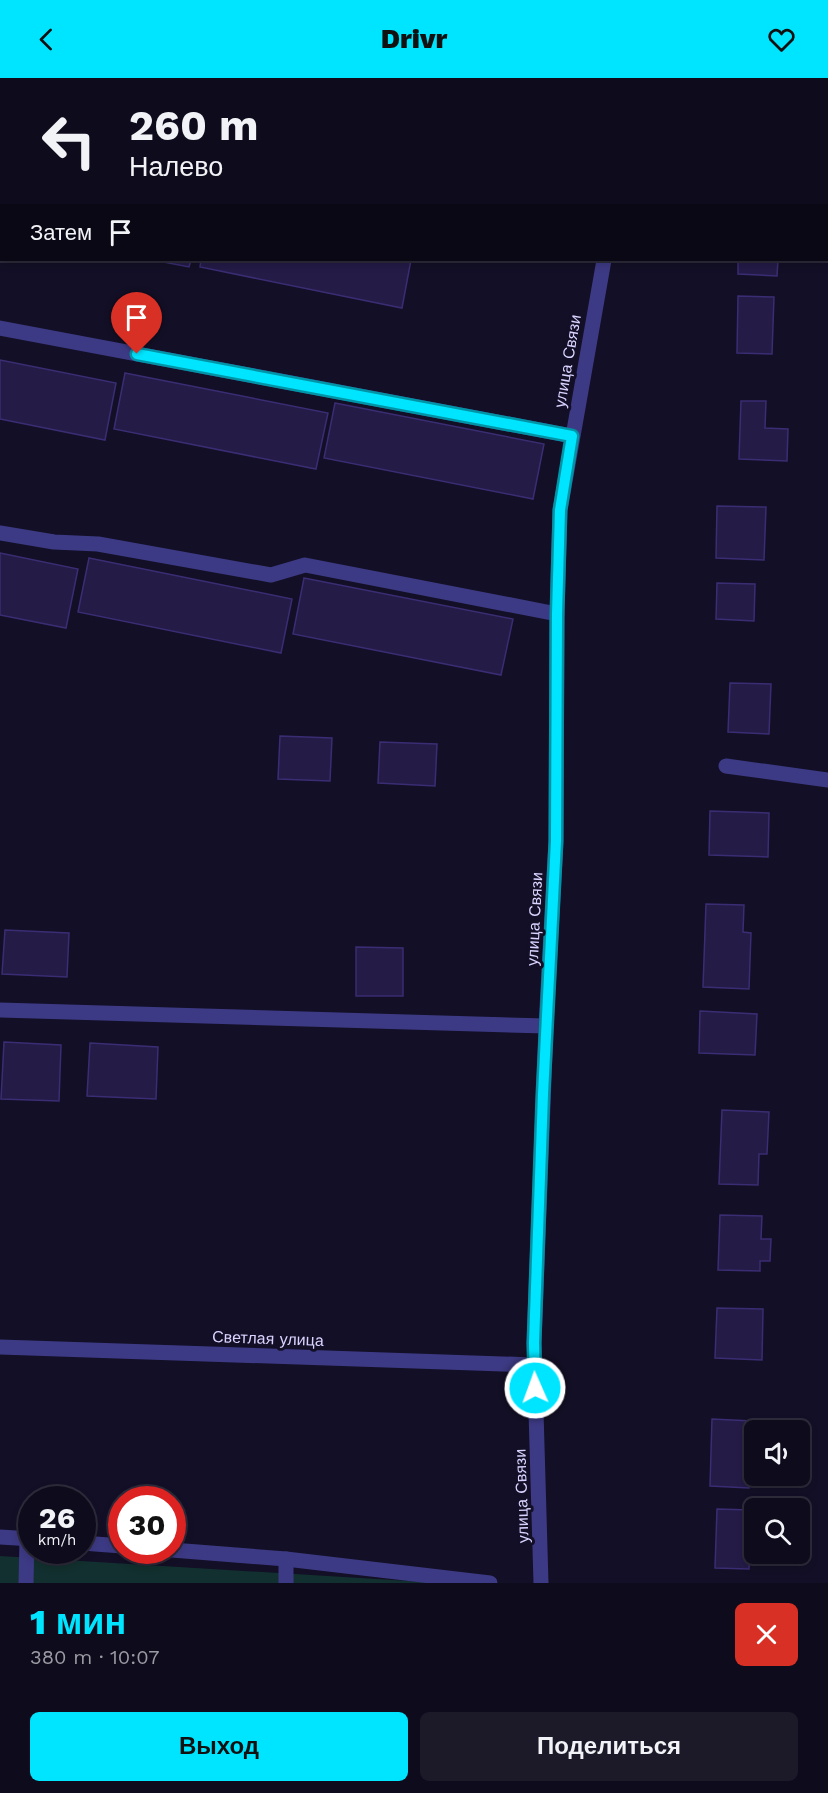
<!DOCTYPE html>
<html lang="ru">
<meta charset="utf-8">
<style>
:root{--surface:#0e0b1c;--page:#1c1929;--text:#f1f3f6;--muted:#9b9ba3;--line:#2e2b3b;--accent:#00e5ff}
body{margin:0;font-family:"Work Sans",sans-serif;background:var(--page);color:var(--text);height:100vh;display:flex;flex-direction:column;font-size:22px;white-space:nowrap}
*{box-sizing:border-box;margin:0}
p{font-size:20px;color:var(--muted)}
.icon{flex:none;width:33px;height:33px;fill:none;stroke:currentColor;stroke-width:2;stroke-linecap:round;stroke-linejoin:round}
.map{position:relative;height:1505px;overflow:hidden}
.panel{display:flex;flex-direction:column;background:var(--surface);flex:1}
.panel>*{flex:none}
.guide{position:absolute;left:0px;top:0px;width:828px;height:183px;box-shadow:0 3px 9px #0003,0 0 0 2px var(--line);background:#0e0b1c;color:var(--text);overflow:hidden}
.fabs{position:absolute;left:744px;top:1342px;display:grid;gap:12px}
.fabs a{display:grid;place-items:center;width:66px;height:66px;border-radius:9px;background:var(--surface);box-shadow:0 3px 9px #0003,0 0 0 2px var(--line);font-size:30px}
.speed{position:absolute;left:18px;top:1408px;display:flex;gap:12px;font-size:30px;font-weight:700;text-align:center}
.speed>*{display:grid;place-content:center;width:78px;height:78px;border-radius:50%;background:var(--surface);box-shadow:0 3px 9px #0003,0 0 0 2px var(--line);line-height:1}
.speed small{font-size:15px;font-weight:400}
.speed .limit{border:9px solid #d22;background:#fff;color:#111}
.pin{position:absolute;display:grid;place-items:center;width:51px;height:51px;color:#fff;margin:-62px -26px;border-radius:50% 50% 50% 0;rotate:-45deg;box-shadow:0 0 6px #0007}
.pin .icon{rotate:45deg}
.me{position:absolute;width:66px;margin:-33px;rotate:358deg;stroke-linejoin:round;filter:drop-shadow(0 0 4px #0008)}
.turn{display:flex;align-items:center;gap:21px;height:126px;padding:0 30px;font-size:27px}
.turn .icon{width:78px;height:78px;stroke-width:2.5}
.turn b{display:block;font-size:42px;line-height:51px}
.then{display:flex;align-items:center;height:57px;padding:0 30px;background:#0003;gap:12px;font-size:22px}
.round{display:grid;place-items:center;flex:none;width:63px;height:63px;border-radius:9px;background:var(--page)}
.summary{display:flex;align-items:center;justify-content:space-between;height:102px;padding:0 30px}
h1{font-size:36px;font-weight:800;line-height:45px;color:var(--accent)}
.cta{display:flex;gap:12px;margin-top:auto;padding:12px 30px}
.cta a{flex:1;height:69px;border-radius:9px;background:var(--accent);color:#111;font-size:24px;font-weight:800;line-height:69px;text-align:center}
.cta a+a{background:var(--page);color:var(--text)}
header{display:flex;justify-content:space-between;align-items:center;height:78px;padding:0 30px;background:var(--accent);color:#111;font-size:27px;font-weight:800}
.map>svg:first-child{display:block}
.green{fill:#12302f}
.building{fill:#241b47;stroke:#3b2d73;stroke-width:1.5}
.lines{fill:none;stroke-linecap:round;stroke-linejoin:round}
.minor{stroke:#3d3a85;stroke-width:15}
.route-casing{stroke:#0095a6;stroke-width:15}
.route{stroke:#00e5ff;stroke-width:10}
.labels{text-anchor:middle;stroke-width:6;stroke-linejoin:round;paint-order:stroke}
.street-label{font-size:16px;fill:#d9d4ff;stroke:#130f26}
</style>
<header><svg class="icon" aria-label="back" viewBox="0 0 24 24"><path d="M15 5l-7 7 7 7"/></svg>Drivr<svg class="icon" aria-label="heart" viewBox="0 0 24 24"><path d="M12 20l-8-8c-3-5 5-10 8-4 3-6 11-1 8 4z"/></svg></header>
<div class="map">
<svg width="828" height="1505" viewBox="0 0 828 1505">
<rect width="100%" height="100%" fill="#130f26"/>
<polygon class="green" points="0,1478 442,1505 0,1505"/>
<g class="building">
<polygon points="74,0 315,0 323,2 73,2"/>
<polygon points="153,182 191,182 189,189"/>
<polygon points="201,182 411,182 402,230 200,189"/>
<polygon points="738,182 778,182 777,198 738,196"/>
<polygon points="738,218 774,219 772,276 737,275"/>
<polygon points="0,282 116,305 105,362 0,341"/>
<polygon points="125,295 328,335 316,391 114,351"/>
<polygon points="741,323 766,323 765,350 788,351 787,383 739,381"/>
<polygon points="335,325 544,366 533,421 324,380"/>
<polygon points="717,428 766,429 764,482 716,480"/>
<polygon points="0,475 78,491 66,550 0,537"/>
<polygon points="89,480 292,521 281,575 78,534"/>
<polygon points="304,500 513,541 501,597 293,556"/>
<polygon points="717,505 755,506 754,543 716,541"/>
<polygon points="730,605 771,606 769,656 728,654"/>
<polygon points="280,658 332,660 330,703 278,701"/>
<polygon points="380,664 437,666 435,708 378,705"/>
<polygon points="710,733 769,735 768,779 709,777"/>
<polygon points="706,826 744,827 743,854 751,855 749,911 703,909"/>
<polygon points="5,852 69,855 67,899 2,896"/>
<polygon points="356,869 403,870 403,918 356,918"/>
<polygon points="700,933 757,936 755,977 699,975"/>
<polygon points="4,964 61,967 59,1023 1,1021"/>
<polygon points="90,965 158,969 156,1021 87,1018"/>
<polygon points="722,1032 769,1034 767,1076 759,1076 758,1107 719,1106"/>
<polygon points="720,1137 762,1138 761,1161 771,1161 770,1183 760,1183 760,1193 718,1192"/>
<polygon points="717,1230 763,1231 762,1282 715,1280"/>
<polygon points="712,1341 752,1343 749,1410 710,1408"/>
<polygon points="717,1431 751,1432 749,1491 715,1490"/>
</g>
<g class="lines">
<g class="minor">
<polyline points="718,0 724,2"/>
<polyline points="636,2 636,0"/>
<polyline points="826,26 828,26"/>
<polyline points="0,68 2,68"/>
<polyline points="0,250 572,358"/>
<polyline points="0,455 54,464 98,466 271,497 305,487 557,536"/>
<polyline points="726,688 828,702"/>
<polyline points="0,932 546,948"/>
<polyline points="0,1269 534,1287"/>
<polyline points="0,1459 32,1461"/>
<polyline points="82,1465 122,1468"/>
<polyline points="172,1472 286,1481 490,1505"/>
<polyline points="26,1505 27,1461"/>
<polyline points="286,1505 286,1481"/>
<polyline points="541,1505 534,1265 546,948 556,763 557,536 560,432 604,182"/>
</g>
</g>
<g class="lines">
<defs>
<polyline id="route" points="137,276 572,358 560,432 557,536 556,763 543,1016 534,1265 535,1310"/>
</defs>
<use href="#route" class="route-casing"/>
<use href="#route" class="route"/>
</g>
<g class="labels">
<g class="street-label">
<text transform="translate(567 283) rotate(-80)" y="6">улица Связи</text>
<text transform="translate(534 841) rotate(-87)" y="6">улица Связи</text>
<text transform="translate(268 1260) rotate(2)" y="6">Светлая улица</text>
<text transform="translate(521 1418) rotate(-92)" y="6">улица Связи</text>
</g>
</g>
</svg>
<div class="fabs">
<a><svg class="icon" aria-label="sound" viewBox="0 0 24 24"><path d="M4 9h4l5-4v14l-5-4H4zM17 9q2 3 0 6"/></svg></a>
<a><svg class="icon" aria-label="search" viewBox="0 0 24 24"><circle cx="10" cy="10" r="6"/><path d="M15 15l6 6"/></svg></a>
</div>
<div class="speed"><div>26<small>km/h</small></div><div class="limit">30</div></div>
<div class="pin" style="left:137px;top:276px;background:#d93025"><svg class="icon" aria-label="arrive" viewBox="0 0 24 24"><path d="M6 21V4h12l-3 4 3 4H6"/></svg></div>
<svg class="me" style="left:535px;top:1310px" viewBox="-20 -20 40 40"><circle r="17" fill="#00e5ff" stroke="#fff" stroke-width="3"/><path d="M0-11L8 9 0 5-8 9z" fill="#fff"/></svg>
<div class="guide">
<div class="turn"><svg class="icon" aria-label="left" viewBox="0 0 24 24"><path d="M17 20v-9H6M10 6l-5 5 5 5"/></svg><div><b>260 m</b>Налево</div></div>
<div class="then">Затем<svg class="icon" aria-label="arrive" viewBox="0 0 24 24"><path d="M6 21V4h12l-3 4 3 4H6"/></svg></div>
</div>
</div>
<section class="panel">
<div class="summary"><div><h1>1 мин</h1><p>380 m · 10:07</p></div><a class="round" style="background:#d93025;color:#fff"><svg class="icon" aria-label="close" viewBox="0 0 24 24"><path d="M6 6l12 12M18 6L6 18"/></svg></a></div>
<div class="cta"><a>Выход</a><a>Поделиться</a></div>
</section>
